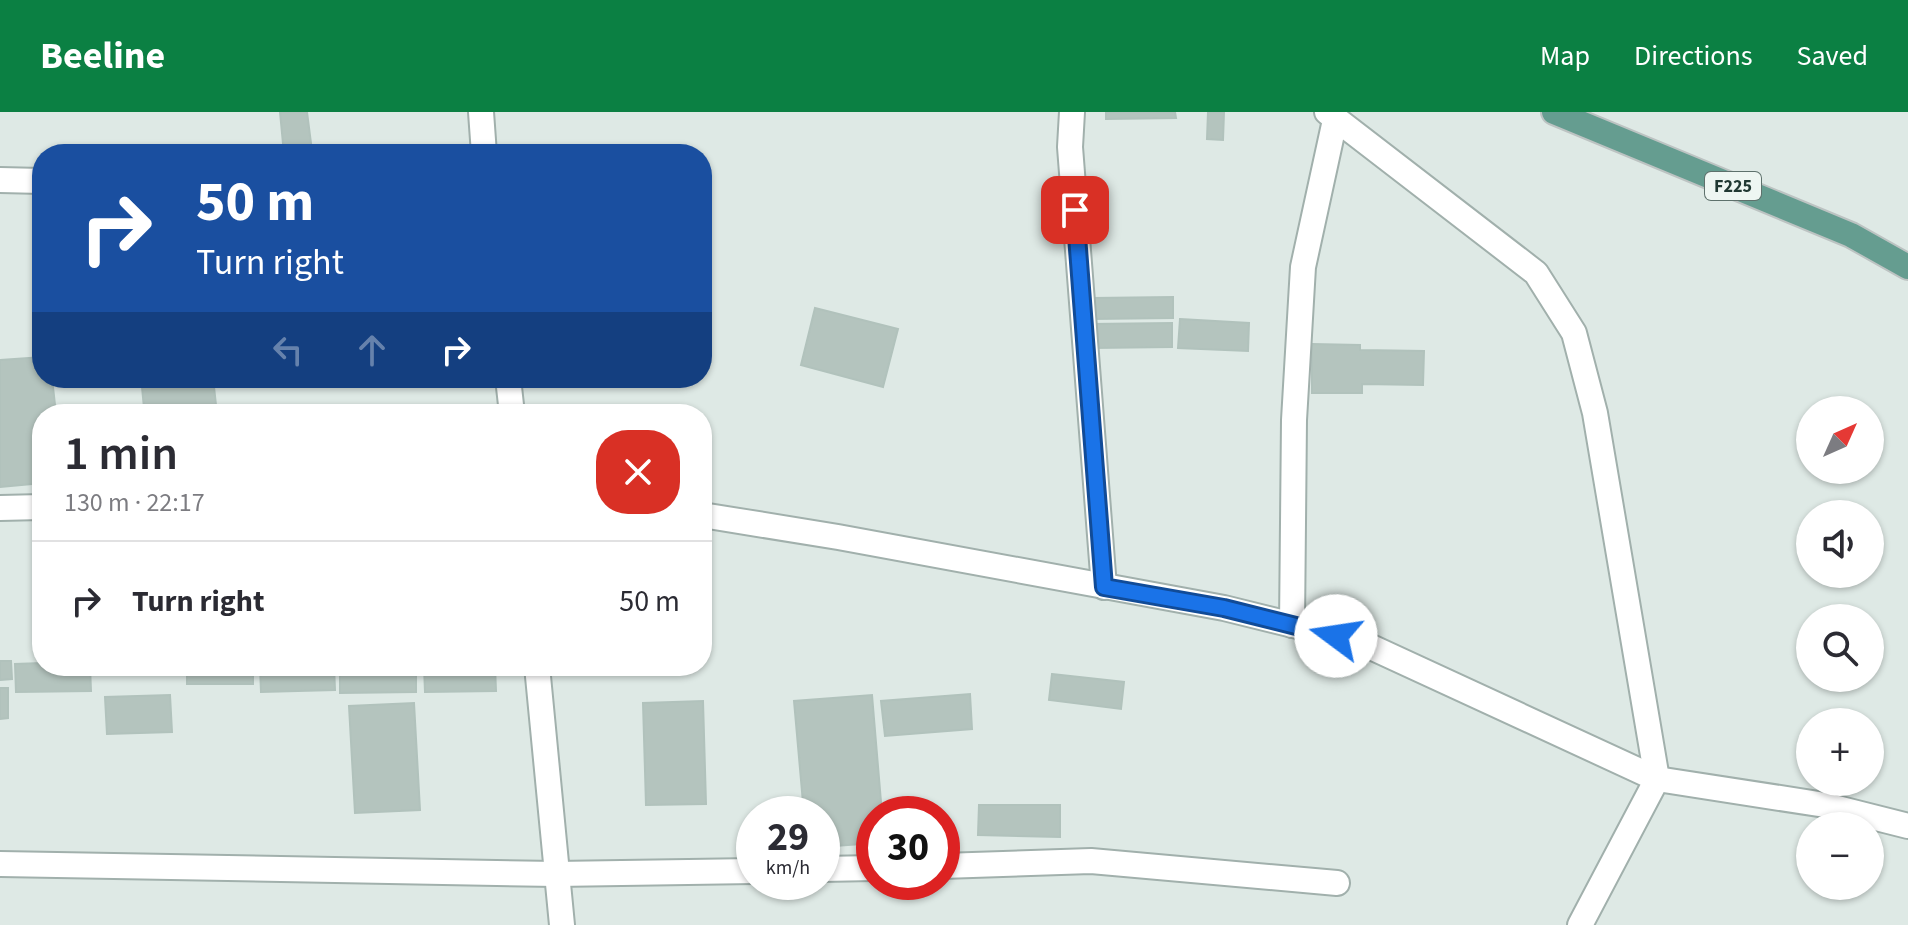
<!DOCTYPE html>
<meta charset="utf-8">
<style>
:root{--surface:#fff;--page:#f2f2f3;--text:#2b2b33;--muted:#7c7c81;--line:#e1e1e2;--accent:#0b8043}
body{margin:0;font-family:"Source Sans 3",sans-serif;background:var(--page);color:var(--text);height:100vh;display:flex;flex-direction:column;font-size:30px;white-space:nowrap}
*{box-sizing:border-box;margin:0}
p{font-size:26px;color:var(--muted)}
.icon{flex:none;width:44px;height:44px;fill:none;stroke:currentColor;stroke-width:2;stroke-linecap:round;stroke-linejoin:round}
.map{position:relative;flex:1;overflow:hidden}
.drawer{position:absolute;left:32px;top:292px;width:680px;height:272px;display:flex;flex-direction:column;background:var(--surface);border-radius:32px;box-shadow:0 2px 6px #0004}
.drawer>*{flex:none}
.guide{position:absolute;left:32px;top:32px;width:680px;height:244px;border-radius:32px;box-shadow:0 2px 6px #0004;background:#1a4fa0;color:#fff;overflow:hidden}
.needle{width:52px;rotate:45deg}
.fabs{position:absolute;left:1796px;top:284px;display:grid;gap:16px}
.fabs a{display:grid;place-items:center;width:88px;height:88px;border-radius:50%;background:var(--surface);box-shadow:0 2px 6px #0004;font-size:40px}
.speed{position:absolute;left:736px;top:684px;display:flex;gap:16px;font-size:40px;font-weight:700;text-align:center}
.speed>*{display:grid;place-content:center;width:104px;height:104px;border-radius:50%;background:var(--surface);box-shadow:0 2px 6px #0004;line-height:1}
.speed small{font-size:20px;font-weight:400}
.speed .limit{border:12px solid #d22;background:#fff;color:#111}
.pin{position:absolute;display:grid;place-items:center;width:68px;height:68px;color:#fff;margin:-34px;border-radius:16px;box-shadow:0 4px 12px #0006}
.me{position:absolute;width:88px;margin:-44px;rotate:284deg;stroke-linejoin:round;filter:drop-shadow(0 0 6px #0008)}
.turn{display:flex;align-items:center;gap:28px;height:168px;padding:0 32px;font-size:36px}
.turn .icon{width:104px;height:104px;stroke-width:2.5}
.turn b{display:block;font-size:56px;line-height:68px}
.lanes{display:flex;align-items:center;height:76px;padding:0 32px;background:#0003;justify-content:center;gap:40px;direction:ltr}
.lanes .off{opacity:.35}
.round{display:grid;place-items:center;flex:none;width:84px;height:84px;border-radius:32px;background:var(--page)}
.overview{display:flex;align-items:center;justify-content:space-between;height:136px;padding:0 32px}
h1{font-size:48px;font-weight:600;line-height:60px}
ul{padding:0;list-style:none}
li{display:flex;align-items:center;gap:24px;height:120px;padding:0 32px;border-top:2px solid var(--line)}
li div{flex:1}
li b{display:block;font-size:30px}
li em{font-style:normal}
header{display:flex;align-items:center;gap:48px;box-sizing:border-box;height:112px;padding:0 40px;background:var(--accent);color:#fff}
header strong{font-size:38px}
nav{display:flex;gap:44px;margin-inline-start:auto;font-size:28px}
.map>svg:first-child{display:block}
.building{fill:#b4c4be;stroke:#b1c2bc;stroke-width:2}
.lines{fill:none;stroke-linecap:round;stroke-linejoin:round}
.minor-casing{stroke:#a1b0ac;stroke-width:28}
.major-casing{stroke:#bcc3c2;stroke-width:28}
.minor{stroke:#fff;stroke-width:24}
.major{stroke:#659d90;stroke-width:24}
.route-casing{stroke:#114b97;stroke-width:20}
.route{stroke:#1a73e8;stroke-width:14}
.labels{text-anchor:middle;stroke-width:7;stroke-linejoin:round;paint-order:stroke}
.shield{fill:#eef6f2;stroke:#5e716c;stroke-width:2}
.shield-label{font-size:18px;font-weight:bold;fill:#203832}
</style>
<header>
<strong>Beeline</strong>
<nav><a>Map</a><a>Directions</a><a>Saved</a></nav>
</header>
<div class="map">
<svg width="1908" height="813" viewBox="0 0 1908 813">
<rect width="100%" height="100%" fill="#dee9e5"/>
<g class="building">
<polygon points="280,0 307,0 312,39 284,42"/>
<polygon points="1106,0 1175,0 1176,6 1106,7"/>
<polygon points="1208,0 1224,0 1223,28 1207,27"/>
<polygon points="1173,185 1173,206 1093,207 1093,186"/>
<polygon points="815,196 898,217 883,275 801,253"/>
<polygon points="1180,207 1249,211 1248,239 1178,236"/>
<polygon points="1172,211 1172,235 1093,236 1091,212"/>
<polygon points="1312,232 1360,233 1360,238 1424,239 1423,273 1362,272 1362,281 1312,281"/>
<polygon points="42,245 42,266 52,266 56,302 42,302 42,371 0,375 0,248"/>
<polygon points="146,266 213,266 217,302 149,302 148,295 144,296 142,275 147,275"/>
<polygon points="0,549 11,549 12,567 0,568"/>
<polygon points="42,551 42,554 90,554 91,579 16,580 15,552"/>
<polygon points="175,554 253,554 253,572 187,572 187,561 175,561"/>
<polygon points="260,554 334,554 335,578 261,580"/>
<polygon points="340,554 416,554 416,580 340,581"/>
<polygon points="424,554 495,554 496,579 425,580"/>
<polygon points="1052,562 1124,570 1121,597 1049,588"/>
<polygon points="0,576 8,576 8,606 0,607"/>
<polygon points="970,582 972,617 885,624 881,589"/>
<polygon points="170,583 172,620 107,622 105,585"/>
<polygon points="872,583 882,702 874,702 874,731 822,735 822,702 804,702 794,589"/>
<polygon points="703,589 706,692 646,693 643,591"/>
<polygon points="414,591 420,698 355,701 349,594"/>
<polygon points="979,693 1060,693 1060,725 978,723"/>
</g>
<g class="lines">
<defs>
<g id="minor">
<polyline points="481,0 484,42"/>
<polyline points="1072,0 1070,35 1104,475"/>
<polyline points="1327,0 1536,161 1574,221 1595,301 1657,667 1580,813"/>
<polyline points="0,68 42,69"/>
<polyline points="508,266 512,302"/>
<polyline points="0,396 42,395"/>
<polyline points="702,403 838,425 1224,496 1358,529 1657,667 1825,693 1908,714"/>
<polyline points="1292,513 1294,308 1303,155 1335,8"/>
<polyline points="537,554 562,813"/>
<polyline points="0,752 556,762 754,759"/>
<polyline points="942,754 1091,749 1337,771"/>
<polyline points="822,757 874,756"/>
</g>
<polyline id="major" points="1554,0 1851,123 1908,155"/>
</defs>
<use href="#minor" class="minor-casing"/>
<use href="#major" class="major-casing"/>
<use href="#minor" class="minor"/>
<use href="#major" class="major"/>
</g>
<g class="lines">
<defs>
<polyline id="route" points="1075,98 1104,475 1224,496 1336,524"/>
</defs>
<use href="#route" class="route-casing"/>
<use href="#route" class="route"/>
</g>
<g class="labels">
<rect class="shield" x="1705" y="60" width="56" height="28" rx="6"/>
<g class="shield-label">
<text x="1733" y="80">F225</text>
</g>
</g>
</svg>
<div class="fabs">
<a><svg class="needle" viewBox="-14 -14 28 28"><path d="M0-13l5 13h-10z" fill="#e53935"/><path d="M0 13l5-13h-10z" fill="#7c7c81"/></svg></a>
<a><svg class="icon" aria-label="sound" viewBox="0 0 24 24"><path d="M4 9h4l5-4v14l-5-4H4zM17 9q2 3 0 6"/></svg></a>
<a><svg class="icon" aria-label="search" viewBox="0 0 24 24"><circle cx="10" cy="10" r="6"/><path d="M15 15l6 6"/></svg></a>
<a>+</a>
<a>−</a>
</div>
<div class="speed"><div>29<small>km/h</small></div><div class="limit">30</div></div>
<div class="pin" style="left:1075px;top:98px;background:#d93025"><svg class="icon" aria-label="arrive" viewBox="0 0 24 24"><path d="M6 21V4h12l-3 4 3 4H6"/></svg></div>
<svg class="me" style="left:1336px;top:524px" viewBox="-20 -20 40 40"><circle r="19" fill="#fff"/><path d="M0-13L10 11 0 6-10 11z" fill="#1a73e8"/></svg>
<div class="guide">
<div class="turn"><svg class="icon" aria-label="right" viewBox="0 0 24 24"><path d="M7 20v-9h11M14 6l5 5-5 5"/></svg><div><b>50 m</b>Turn right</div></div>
<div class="lanes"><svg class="icon off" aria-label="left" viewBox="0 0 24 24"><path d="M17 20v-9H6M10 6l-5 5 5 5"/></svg><svg class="icon off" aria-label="ahead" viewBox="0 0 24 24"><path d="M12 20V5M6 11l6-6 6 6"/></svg><svg class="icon" aria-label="right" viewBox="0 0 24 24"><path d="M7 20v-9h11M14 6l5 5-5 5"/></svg></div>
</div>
<section class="drawer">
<div class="overview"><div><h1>1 min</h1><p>130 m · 22:17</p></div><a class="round" style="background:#d93025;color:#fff"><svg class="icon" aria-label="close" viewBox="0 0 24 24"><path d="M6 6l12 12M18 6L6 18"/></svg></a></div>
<ul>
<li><svg class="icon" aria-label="right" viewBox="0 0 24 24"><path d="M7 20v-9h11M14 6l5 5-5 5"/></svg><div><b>Turn right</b></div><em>50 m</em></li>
</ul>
</section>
</div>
